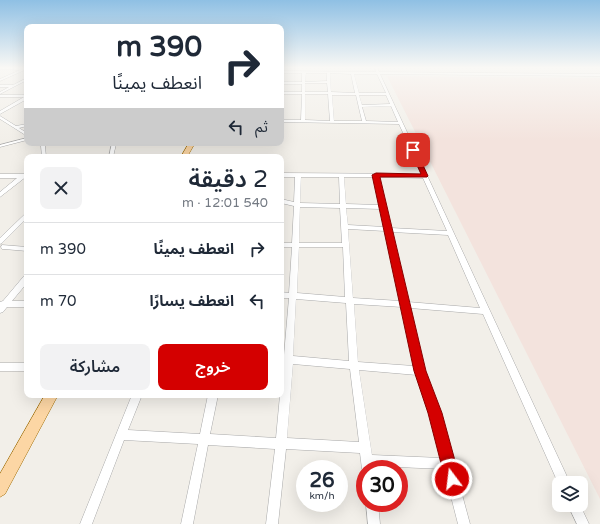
<!DOCTYPE html>
<html lang="ar">
<meta charset="utf-8">
<style>
:root{--surface:#fff;--page:#f2f2f3;--text:#1f2937;--muted:#747a83;--line:#e0e1e3;--accent:#d40000}
body{margin:0;font-family:"Varela Round","Noto Sans Arabic",sans-serif;background:var(--page);color:var(--text);direction:rtl;height:100vh;display:flex;flex-direction:column;font-size:15px;white-space:nowrap}
*{box-sizing:border-box;margin:0}
p{font-size:13px;color:var(--muted)}
.icon{flex:none;width:22px;height:22px;fill:none;stroke:currentColor;stroke-width:2;stroke-linecap:round;stroke-linejoin:round}
.map{position:relative;flex:1;overflow:hidden;direction:ltr}
.side{position:absolute;left:24px;top:154px;width:260px;height:244px;display:flex;flex-direction:column;background:var(--surface);border-radius:8px;box-shadow:0 4px 16px #0002;direction:rtl}
.side>*{flex:none}
.banner{position:absolute;left:24px;top:24px;width:260px;height:122px;border-radius:8px;box-shadow:0 4px 16px #0002;direction:rtl;background:#fff;color:var(--text);overflow:hidden}
.buttons{position:absolute;left:552px;top:476px;display:grid;gap:8px}
.buttons a{display:grid;place-items:center;width:36px;height:36px;border-radius:8px;background:var(--surface);box-shadow:0 4px 16px #0002;font-size:20px}
.speed{position:absolute;left:296px;top:460px;display:flex;gap:8px;font-size:20px;font-weight:700;text-align:center}
.speed>*{display:grid;place-content:center;width:52px;height:52px;border-radius:50%;background:var(--surface);box-shadow:0 4px 16px #0002;line-height:1}
.speed small{font-size:10px;font-weight:400}
.speed .limit{border:6px solid #d22;background:#fff;color:#111}
.pin{position:absolute;display:grid;place-items:center;width:34px;height:34px;color:#fff;margin:-17px;border-radius:8px;box-shadow:0 2px 6px #0006}
.me{position:absolute;width:44px;margin:-22px;rotate:345deg;stroke-linejoin:round;filter:drop-shadow(0 0 3px #0008)}
.turn{display:flex;align-items:center;gap:14px;height:84px;padding:0 16px;font-size:18px}
.turn .icon{width:52px;height:52px;stroke-width:2.5}
.turn b{display:block;font-size:28px;line-height:34px}
.then{display:flex;align-items:center;height:38px;padding:0 16px;background:#0003;gap:8px;font-size:15px}
.round{display:grid;place-items:center;flex:none;width:42px;height:42px;border-radius:8px;background:var(--page)}
.summary{display:flex;align-items:center;justify-content:space-between;height:68px;padding:0 16px}
h1{font-size:24px;font-weight:600;line-height:30px}
.primary-button{display:flex;gap:8px;margin-top:auto;padding:8px 16px}
.primary-button a{flex:1;height:46px;border-radius:8px;background:var(--accent);color:#fff;font-size:16px;font-weight:600;line-height:46px;text-align:center}
.primary-button a+a{background:var(--page);color:var(--text)}
ul{padding:0;list-style:none}
li{display:flex;align-items:center;gap:12px;height:52px;padding:0 16px;border-top:1px solid var(--line)}
li div{flex:1}
li b{display:block;font-size:15px}
li em{font-style:normal}
.map>svg:first-child{display:block}
.military{fill:#f3e3dd}
.lines{fill:none;stroke-linecap:round;stroke-linejoin:round}
.minor-casing{stroke:#a9a9a9;stroke-width:1}
.major-casing{stroke:#a06b00;stroke-width:1}
.minor{fill:#fff;fill-rule:evenodd}
.major{fill:#fcd6a4;fill-rule:evenodd}
.route{fill:#d40000;stroke:#8a0000}
</style>
<div class="map">
<svg width="600" height="524" viewBox="0 0 600 524">
<rect width="100%" height="100%" fill="#f2efe9"/>
<polygon class="military" points="387,76 600,78 600,499"/>
<g class="lines">
<defs>
<g id="minor">
<polygon points="0,68 27,68 27,69 0,81 0,79 20,70 0,69"/>
<path d="M375 68H377L379 72 600 74V76L380 74 570 483H559V485L483 314 410 308 425 371 440 413 470 524H458L444 469 373 466 374 469H365V473L362 469 360 453 286 449 278 524H266L275 449 208 445 193 524H181L198 444 124 440 92 524H80L132 395H142L128 430 200 434 208 395H218L210 434 276 438 283 363H281V355H284L289 298H281V292L289 293 292 247H281V243H292L294 206 281 203V199L294 202 295 177H281V173L422 174 399 124 281 122V120H301L302 94H281V92H302V84H281V82H302V73H281V71L376 72ZM306 73H327V81L305 82ZM330 73 351 74 355 93 331 92ZM354 74H377L386 93H359ZM305 83H327L328 92H305ZM305 94H328L330 121 305 120ZM332 95H356L362 121H334ZM359 95H386L390 104 362 105ZM391 106 398 122 366 121 362 107ZM301 177H339L340 204 300 203ZM344 177H374L380 205 346 204ZM379 177 423 178 447 231 391 228ZM300 207 340 208 342 243H299ZM346 208 381 209 385 227 348 225ZM348 229 385 231 400 301 353 298ZM392 232 448 235 480 308 408 302ZM299 247H343L345 297 297 293ZM296 299 346 303 349 361 293 356ZM354 304 402 307 414 366 358 362ZM293 364 350 369 359 442 287 438ZM359 370 417 375 430 413 441 458 372 455Z"/>
<polygon points="27,78 27,80 0,94 0,92 9,87 0,87 0,85 13,85"/>
<polygon points="0,95 27,95 27,99 0,114 0,111 24,97 0,97"/>
<polygon points="0,116 16,126 27,124 27,126 19,128 27,133 27,136 0,119"/>
<polygon points="27,138 27,140 0,147 0,145"/>
<polygon points="39,143 43,143 45,146 46,157 42,157 41,146"/>
<polygon points="112,143 116,144 113,157 109,157"/>
<polygon points="0,174 24,174 27,176 0,197 0,192 17,178 0,178"/>
<polygon points="27,213 27,218 2,243 0,244 0,238 25,214"/>
<polygon points="2,245 27,247 27,251 4,249 2,249 1,247"/>
<polygon points="27,275 27,283 12,301 27,301 27,307 7,307 3,312 0,313 0,302 3,301 24,276"/>
<rect x="0" y="363" width="27" height="8"/>
<polygon points="366,503 378,503 380,524 368,524"/>
<polygon points="568,505 580,505 589,524 577,524"/>
</g>
<g id="major">
<polygon points="189,143 195,143 187,157 181,157"/>
<polygon points="45,395 58,395 5,494 0,497 0,474"/>
</g>
</defs>
<use href="#minor" class="minor-casing"/>
<use href="#major" class="major-casing"/>
<use href="#minor" class="minor"/>
<use href="#major" class="major"/>
</g>
<linearGradient id="sky" x2="0" y2="1"><stop stop-color="#8fc0e4"/><stop offset="0.48" stop-color="#f9f8f5"/><stop offset="1" stop-color="#f9f8f5" stop-opacity="0"/></linearGradient>
<rect width="600" height="141" fill="url(#sky)"/>
<polygon class="route" points="413,148 416,150 428,176 427,177 380,177 426,371 442,413 460,479 457,484 452,486 447,484 445,479 428,413 414,371 372,175 376,173 421,174 410,150"/>
</svg>
<div class="buttons">
<a><svg class="icon" aria-label="layers" viewBox="0 0 24 24"><path d="M12 4l9 5-9 5-9-5zM3 14l9 5 9-5"/></svg></a>
</div>
<div class="speed"><div>26<small>km/h</small></div><div class="limit">30</div></div>
<div class="pin" style="left:413px;top:150px;background:#d93025"><svg class="icon" aria-label="arrive" viewBox="0 0 24 24"><path d="M6 21V4h12l-3 4 3 4H6"/></svg></div>
<svg class="me" style="left:452px;top:479px" viewBox="-20 -20 40 40"><circle r="17" fill="#d40000" stroke="#fff" stroke-width="3"/><path d="M0-11L8 9 0 5-8 9z" fill="#fff"/></svg>
<div class="banner">
<div class="turn"><svg class="icon" aria-label="right" viewBox="0 0 24 24"><path d="M7 20v-9h11M14 6l5 5-5 5"/></svg><div><b>390 m</b>انعطف يمينًا</div></div>
<div class="then">ثم<svg class="icon" aria-label="left" viewBox="0 0 24 24"><path d="M17 20v-9H6M10 6l-5 5 5 5"/></svg></div>
</div>
<section class="side">
<div class="summary"><div><h1>2 دقيقة</h1><p>540 m · 12:01</p></div><a class="round"><svg class="icon" aria-label="close" viewBox="0 0 24 24"><path d="M6 6l12 12M18 6L6 18"/></svg></a></div>
<ul>
<li><svg class="icon" aria-label="right" viewBox="0 0 24 24"><path d="M7 20v-9h11M14 6l5 5-5 5"/></svg><div><b>انعطف يمينًا</b></div><em>390 m</em></li>
<li><svg class="icon" aria-label="left" viewBox="0 0 24 24"><path d="M17 20v-9H6M10 6l-5 5 5 5"/></svg><div><b>انعطف يسارًا</b></div><em>70 m</em></li>
</ul>
<div class="primary-button"><a>خروج</a><a>مشاركة</a></div>
</section>
</div>
